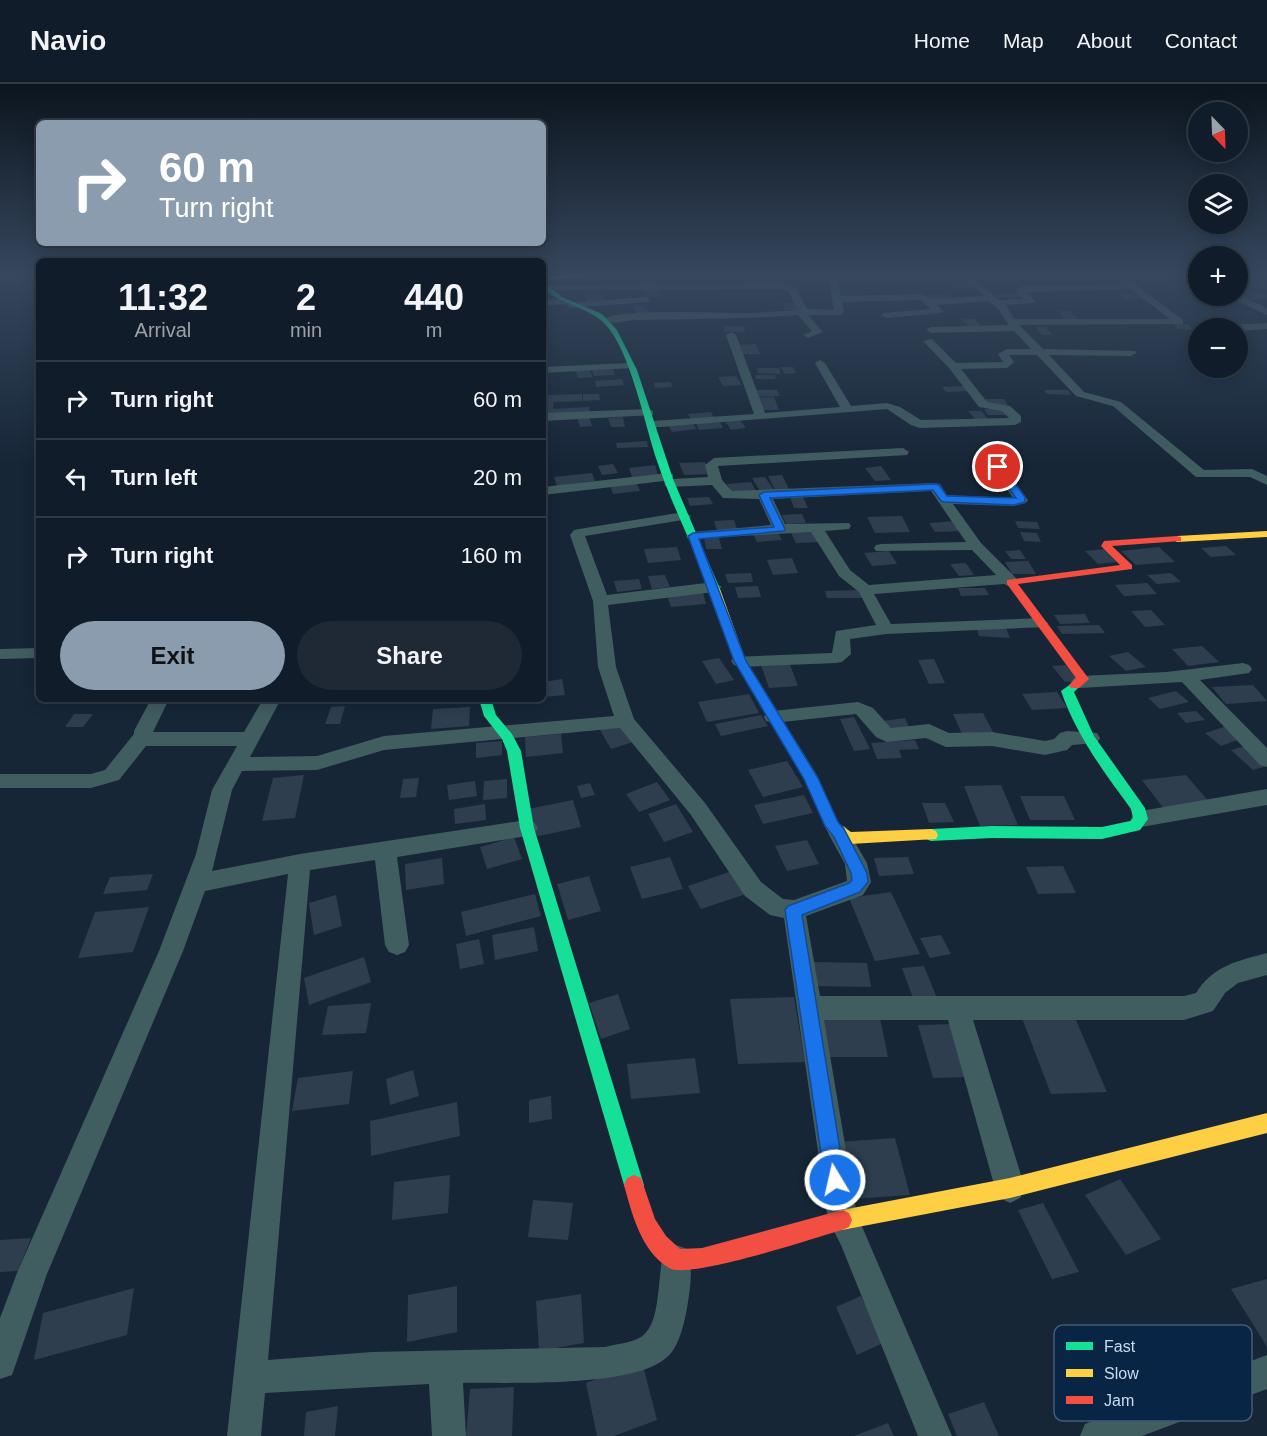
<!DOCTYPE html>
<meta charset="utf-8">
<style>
:root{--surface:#101c29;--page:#1e2935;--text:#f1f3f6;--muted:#9ca1a8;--line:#303a46;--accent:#8b9caf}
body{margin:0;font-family:Helvetica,sans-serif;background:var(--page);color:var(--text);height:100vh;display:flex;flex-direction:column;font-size:22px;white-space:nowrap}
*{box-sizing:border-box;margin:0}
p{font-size:20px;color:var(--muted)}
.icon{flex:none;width:33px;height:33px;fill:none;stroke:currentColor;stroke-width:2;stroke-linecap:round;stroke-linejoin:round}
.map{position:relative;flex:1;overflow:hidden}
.sheet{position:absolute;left:36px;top:174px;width:510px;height:444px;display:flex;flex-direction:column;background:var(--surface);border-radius:9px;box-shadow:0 3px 15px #0003,0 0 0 2px var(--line)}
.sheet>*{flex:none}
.hud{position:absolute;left:36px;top:36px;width:510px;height:126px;border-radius:9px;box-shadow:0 3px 15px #0003,0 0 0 2px var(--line);background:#8b9caf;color:#fff;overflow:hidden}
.needle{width:39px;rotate:157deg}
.controls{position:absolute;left:1188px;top:18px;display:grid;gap:12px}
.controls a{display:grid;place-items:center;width:60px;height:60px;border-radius:50%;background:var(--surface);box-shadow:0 3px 15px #0003,0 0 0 2px var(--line);font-size:30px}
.pin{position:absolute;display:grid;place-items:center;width:51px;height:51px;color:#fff;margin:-26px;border:3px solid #fff;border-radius:50%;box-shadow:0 2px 6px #0007}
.me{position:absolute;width:66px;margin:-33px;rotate:351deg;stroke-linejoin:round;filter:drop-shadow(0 0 4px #0008)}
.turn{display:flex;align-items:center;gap:21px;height:126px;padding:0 24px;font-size:27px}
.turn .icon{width:78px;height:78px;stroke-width:2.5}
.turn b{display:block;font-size:42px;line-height:51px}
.eta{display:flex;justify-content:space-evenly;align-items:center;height:102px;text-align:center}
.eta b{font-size:36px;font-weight:700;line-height:42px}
.button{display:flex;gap:12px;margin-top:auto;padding:12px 24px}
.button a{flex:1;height:69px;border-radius:36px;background:var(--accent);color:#111;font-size:24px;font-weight:700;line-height:69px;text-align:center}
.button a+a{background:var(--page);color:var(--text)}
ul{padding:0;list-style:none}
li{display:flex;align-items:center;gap:18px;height:78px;padding:0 24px;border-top:2px solid var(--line)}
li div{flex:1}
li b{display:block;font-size:22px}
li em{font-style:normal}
header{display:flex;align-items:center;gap:36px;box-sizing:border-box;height:84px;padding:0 30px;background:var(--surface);border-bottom:2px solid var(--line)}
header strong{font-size:28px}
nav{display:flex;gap:33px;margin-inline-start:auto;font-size:21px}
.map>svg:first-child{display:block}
.building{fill:#2e3e4f}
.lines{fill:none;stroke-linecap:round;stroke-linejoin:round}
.street{fill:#405d60;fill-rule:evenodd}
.fast{fill:#16e098;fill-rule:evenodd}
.slow{fill:#ffcf43;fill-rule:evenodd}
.jam{fill:#f24e42;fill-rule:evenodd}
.route{fill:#1a73e8;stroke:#114b97;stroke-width:1.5}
.key{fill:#082545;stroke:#425c78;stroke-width:1.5}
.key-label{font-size:16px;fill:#cadbf0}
</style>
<header>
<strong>Navio</strong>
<nav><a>Home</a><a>Map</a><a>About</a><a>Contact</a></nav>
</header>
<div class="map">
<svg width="1267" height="1352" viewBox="0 0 1267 1352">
<rect width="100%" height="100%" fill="#162637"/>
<g class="building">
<polygon points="635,192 651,192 655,199 639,200"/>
<polygon points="968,198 975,203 953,204 946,199"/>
<polygon points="1256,198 1267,202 1267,203 1258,205 1244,199"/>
<polygon points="659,205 663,212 648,213 644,206"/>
<polygon points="1259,208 1267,211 1267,214 1251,216 1238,211"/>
<polygon points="1017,209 1022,213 998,214 993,210"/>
<polygon points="603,210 606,217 587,218 584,211"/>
<polygon points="947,210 954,216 932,217 926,211"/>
<polygon points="1118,210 1135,210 1142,215 1125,216"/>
<polygon points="783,219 799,219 801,226 785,226"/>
<polygon points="643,221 650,229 638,230 632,222"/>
<polygon points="1058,227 1070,227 1078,236 1066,236"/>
<polygon points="961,235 975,235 983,244 969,244"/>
<polygon points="1172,239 1188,240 1194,246 1178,245"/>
<polygon points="724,242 744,242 745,248 724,248"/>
<polygon points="1035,243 1046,243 1053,251 1042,251"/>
<polygon points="756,260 760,270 740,270 736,261"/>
<polygon points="781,283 793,283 796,289 784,290"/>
<polygon points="757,284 779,284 781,290 758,289"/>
<polygon points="589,285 593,293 578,294 575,286"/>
<polygon points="613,285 615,291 594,292 592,286"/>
<polygon points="755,291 775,291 776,295 756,295"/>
<polygon points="736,292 742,301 723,302 718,293"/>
<polygon points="622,295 624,301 596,303 595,297"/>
<polygon points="671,298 672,303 655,304 654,299"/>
<polygon points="965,302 970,307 946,308 942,303"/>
<polygon points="754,306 777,306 780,312 756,313"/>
<polygon points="1044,306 1068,306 1071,311 1047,310"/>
<polygon points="582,310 582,317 553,318 553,325 589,323 590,329 543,331 543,313 547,313 548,311"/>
<polygon points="583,310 599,310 600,316 583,317"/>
<polygon points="774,313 779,326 762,326 757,314"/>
<polygon points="985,315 1004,315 1008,321 988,321"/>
<polygon points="1005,324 1010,331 988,331 984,325"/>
<polygon points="968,327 981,327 989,336 976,336"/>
<polygon points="711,328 714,334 691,336 688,330"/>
<polygon points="589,332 592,342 580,343 577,333"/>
<polygon points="623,333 625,343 611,343 608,334"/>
<polygon points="740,336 746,344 731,346 725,337"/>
<polygon points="720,338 723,344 699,346 696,339"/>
<polygon points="693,340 697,345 672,348 669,342"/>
<polygon points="647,357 648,363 617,364 616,359"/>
<polygon points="705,378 710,390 684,391 679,379"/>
<polygon points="613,380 618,389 602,391 598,382"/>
<polygon points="655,381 658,391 632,393 629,384"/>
<polygon points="881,382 891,396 875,397 865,384"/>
<polygon points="592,389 595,397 557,402 554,393"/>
<polygon points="782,391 789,405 775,406 768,392"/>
<polygon points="765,393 774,406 760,407 752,394"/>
<polygon points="636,398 640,407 613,410 610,401"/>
<polygon points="751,398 756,407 732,409 727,400"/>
<polygon points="709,413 713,420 690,422 687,414"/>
<polygon points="790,413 803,413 808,424 794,424"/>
<polygon points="802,430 806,439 786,440 782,431"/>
<polygon points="902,432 910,448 875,449 867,433"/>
<polygon points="734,436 737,445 717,446 714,437"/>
<polygon points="956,437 962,447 935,448 929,439"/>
<polygon points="1015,437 1037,438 1040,445 1018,444"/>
<polygon points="815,445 821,458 796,459 790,447"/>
<polygon points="778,448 782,456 757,458 753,450"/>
<polygon points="1020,448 1037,449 1041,458 1024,457"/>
<polygon points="704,454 719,454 722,465 706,465"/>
<polygon points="1226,462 1236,471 1211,473 1201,464"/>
<polygon points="677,463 681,476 648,479 644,465"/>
<polygon points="1159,463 1175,478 1136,481 1121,467"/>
<polygon points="1104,465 1117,478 1098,480 1085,467"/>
<polygon points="1020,466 1026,475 1011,475 1005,467"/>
<polygon points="889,467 897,480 872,482 864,469"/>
<polygon points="792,474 798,489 773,491 767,476"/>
<polygon points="1028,477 1036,490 1012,490 1005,478"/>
<polygon points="966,479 974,491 959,492 950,480"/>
<polygon points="751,489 753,498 728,499 725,490"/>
<polygon points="1171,489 1181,498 1157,500 1147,491"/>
<polygon points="665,491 670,503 652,505 648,492"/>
<polygon points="639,495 642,505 617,508 614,497"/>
<polygon points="1147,499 1157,510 1124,512 1115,501"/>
<polygon points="758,502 761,513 738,514 735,503"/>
<polygon points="958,504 985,504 989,511 961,512"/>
<polygon points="861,506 863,514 827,514 825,507"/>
<polygon points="703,508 706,520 671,523 667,511"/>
<polygon points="1151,526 1165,541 1145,543 1131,527"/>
<polygon points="1085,530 1090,539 1060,540 1054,531"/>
<polygon points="1099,541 1105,549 1062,550 1057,542"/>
<polygon points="976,542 1006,544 1010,554 979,552"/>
<polygon points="1202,562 1219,578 1188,582 1172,565"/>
<polygon points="1128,568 1146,583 1126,587 1109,572"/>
<polygon points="719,574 734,596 716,600 702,577"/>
<polygon points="934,575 945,599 929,600 918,576"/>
<polygon points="789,578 798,602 769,604 761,581"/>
<polygon points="1066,581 1079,597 1065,598 1052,582"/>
<polygon points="562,595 565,611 543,613 543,598"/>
<polygon points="1253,601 1267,617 1226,620 1212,603"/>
<polygon points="1176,607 1189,618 1160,625 1148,614"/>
<polygon points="1057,608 1067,624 1032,626 1022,610"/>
<polygon points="749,610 759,629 707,638 698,618"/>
<polygon points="97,615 114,615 110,620 94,620"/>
<polygon points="345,622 340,640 325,640 331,623"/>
<polygon points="470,623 469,642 431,645 433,625"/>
<polygon points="1196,627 1205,636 1186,639 1177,629"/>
<polygon points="983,629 993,648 962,650 953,630"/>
<polygon points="74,630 93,630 83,643 65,643"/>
<polygon points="761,631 768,642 721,652 715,640"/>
<polygon points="854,633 870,665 854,667 840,635"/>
<polygon points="905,634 909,643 888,645 883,637"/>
<polygon points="624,639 636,657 611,665 600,646"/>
<polygon points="1224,643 1240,655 1221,662 1205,649"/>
<polygon points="561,650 563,669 526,673 525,653"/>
<polygon points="915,656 919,665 899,666 902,674 877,675 871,659"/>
<polygon points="502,657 502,671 476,674 476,659"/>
<polygon points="1250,661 1267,676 1267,682 1253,686 1231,666"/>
<polygon points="787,677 803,703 763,713 748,686"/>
<polygon points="304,691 295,734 262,737 273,694"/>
<polygon points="1186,691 1210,719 1164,725 1142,696"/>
<polygon points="419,694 416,713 400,714 403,695"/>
<polygon points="507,695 507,714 483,716 484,697"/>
<polygon points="475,697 477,712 449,716 447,701"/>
<polygon points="657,698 670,716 639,728 626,710"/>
<polygon points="590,699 595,711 581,714 577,702"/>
<polygon points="1001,701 1018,741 980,742 964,702"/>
<polygon points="804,711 813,729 763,740 754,721"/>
<polygon points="1020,712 1064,712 1075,736 1030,736"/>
<polygon points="573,716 581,743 534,753 528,725"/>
<polygon points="922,719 945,719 954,738 929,739"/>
<polygon points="485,720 486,736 455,740 454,725"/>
<polygon points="676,720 693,748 664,758 648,730"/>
<polygon points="514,753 522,775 487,785 480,763"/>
<polygon points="807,756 819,780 787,787 775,762"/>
<polygon points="670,773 683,805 642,815 630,783"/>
<polygon points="908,773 914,790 879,792 874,774"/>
<polygon points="442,774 444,800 406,806 405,780"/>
<polygon points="1063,782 1076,809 1038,810 1026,783"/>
<polygon points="735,786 749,809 701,825 688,802"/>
<polygon points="153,790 147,806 103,810 110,793"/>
<polygon points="589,792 601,827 568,836 557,800"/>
<polygon points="891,808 920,870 875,877 849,814"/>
<polygon points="535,810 541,832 466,852 461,828"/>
<polygon points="336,811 342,842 314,851 309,819"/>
<polygon points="149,823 133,868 78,874 95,828"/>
<polygon points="534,843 538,867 495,876 492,851"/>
<polygon points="941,851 951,870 930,874 920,854"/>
<polygon points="479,855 484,880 460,885 456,860"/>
<polygon points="364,873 371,898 309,921 304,894"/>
<polygon points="812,878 867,879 871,903 815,902"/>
<polygon points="924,882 936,912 913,914 902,884"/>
<polygon points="618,910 630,945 601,955 589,919"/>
<polygon points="794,913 805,978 738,980 730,915"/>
<polygon points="371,919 366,949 322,951 328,922"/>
<polygon points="1072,927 1107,1008 1051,1010 1020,929"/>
<polygon points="880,934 888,973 822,973 816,935"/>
<polygon points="954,940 971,993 933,994 918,941"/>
<polygon points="695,974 700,1009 631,1015 627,980"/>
<polygon points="413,986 419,1012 390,1021 386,995"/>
<polygon points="353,987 349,1020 292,1027 298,994"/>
<polygon points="551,1012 552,1035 529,1039 529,1016"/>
<polygon points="457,1018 460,1052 371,1072 370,1037"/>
<polygon points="895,1054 910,1111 851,1115 838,1058"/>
<polygon points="450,1091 448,1129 392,1136 394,1098"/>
<polygon points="1120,1095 1161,1155 1126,1171 1085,1111"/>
<polygon points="533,1116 573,1119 568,1156 528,1153"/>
<polygon points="1043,1119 1079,1188 1052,1195 1018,1126"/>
<polygon points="31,1154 18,1187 0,1188 0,1156"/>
<polygon points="1267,1195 1267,1263 1231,1205"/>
<polygon points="457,1202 457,1248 407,1258 408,1211"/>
<polygon points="134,1204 127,1251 34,1276 43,1229"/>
<polygon points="581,1210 584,1259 539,1267 536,1217"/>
<polygon points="861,1212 883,1259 857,1271 836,1223"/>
<polygon points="642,1278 657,1336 614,1352 597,1352 586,1299"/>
<polygon points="514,1303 512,1352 466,1352 470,1305"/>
<polygon points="984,1318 999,1352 957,1352 948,1330"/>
<polygon points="338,1322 335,1352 304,1352 306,1328"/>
<polygon points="888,1339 894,1352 854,1352"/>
</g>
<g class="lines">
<g class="street">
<path d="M828 192H836L841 212 921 210 932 215 984 212 961 192H970L999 216 1023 215 1015 207 1022 202 1123 200 1114 192H1124L1183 236V240L1019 241 1043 265 1135 267 1136 269 1131 272 1049 271 1084 308 1121 318 1204 386 1252 385 1267 392V401L1250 393H1196L1113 322 1076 312 1037 271H1009L1014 278 1007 284 961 285 987 318 1010 322 1021 332V338L1015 341 920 344 911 341 887 325 648 344 646 341 652 337 754 330 726 251 731 248 736 251 765 329 840 323 815 279 820 276 825 279 851 322 887 319 900 323 921 336 1009 334 1002 327 979 323 949 284 923 257 932 255 956 279 1003 278 998 270 1007 265H1031L1014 247 931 249 926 246 931 243 1009 241 998 225 989 217 937 221 943 227 941 229 886 234 881 231 883 229 931 225 921 216 842 218 844 227 841 231H808L823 248 808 254 803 251 812 247 798 231C745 235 692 235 638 236 628 236 611 242 602 236 619 223 724 230 751 229 767 228 782 227 798 226L788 207 783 205 543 206 545 201 784 199 795 203 807 225 834 226ZM1130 205 1170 235H1014L1006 221 1033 219 1035 217 1026 208Z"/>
<polygon points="889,192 934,192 935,194 931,197 886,197 885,195"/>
<polygon points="1189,192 1198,192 1198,197"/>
<polygon points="1238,192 1267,192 1267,195 1238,198"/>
<polygon points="1238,211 1267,224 1267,231 1227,212"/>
<polygon points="645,213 650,216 648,218 570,224 566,220 543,222 543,216 563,215 567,219"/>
<polygon points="1267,239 1267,245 1238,247 1238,244 1224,244 1229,241"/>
<polygon points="629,279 633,280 633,284 543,289 543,283"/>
<polygon points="649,325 653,327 653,331 543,337 543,329"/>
<path d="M903 364 909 368 907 371 718 382 722 396 732 407 935 399 940 400 947 411 1013 414 991 383 997 379 1002 380 1028 416 1026 419 1014 422 953 420 981 459 1014 492 1019 498 1016 501 1011 503 1004 500 874 510 891 540 1040 534 1048 539 1046 543 886 550 850 555 851 570 842 578 836 579 740 583 734 581 731 577 734 573 832 569 836 547 876 541 859 508 839 492 811 448 688 455 686 452 693 448 771 441 759 415 723 414 712 401 670 403 665 402 664 397 543 411V403L668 389 673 390V395L708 393 705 381 714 374ZM931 407 966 458 881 460 876 461 874 464 876 467 972 466 996 491 869 501 850 486 825 447 849 445 851 442 849 439 785 440 773 415Z"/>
<path d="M684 428 691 432 689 435 585 452 607 511 714 498 722 503 714 508 608 521 616 583 634 635 705 719 761 798 783 815 794 816 847 797 845 780 828 749 832 743 839 741 846 743 867 779 871 798 863 811 806 832 820 912H1184L1196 909C1213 882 1237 877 1267 869V891L1238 899 1225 909 1213 927 1184 936H973L1025 1104 1020 1114 1010 1119 1000 1114 995 1104 948 936H824L857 1131 952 1352H918L841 1161 828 1136 784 834 770 831 745 812 691 731 620 644 384 666 317 686 242 687 232 706 212 787 300 770 527 736 534 738 538 744 534 750 527 752 397 773 409 861 405 868 397 871 389 868 385 861 375 776 310 786 268 1276 372 1268 605 1263C616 1260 631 1259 641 1253 663 1239 656 1188 665 1165L676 1161 687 1165C694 1183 690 1205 687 1224 684 1240 679 1264 666 1274 632 1304 510 1298 463 1299L466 1352H432L429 1300 265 1309 261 1352H227L288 790 205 807 183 867 47 1190 12 1291 0 1295V1234L17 1189 159 867 196 770 212 706 237 662H146L119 696 91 704H0V690H91L105 686 134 650V647L151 615H169L153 648H244L263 615H281L250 673 317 672 384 652 614 632 598 583 593 517 570 451 574 446 579 445Z"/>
<polygon points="39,564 39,574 0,575 0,565"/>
<polygon points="1243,579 1249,581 1252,585 1249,589 1200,596 1267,664 1267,683 1260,681 1182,598 1080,604 1074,602 1071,598 1074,594 1080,592 1166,588"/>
<polygon points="858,618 873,624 891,644 929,640 949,649 992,648 1045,657 1054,655 1060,649 1067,647 1097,649 1100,654 1097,659 1072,661 1067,666 1045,671 992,662 946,663 926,654 887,658 876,653 856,630 773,639 766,637 764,633 766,629 773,627"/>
<polygon points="1267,705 1267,721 1141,743 1134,741 1131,735 1134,729 1141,727"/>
<polygon points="1267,1271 1267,1305 1142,1352 1080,1352 1085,1340"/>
</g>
<g class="fast">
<path d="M543 198 562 213 602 230 617 246 637 286 673 395 720 505 719 507H711L710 505C693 462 672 421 657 377 645 342 630 265 605 240 590 225 566 221 549 209L543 204Z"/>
<path d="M1075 597 1081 601 1074 608 1094 652 1145 724 1148 735 1140 746 1102 755 992 754 931 757 926 755 924 751 926 747 931 745 992 742 1102 743 1130 737 1133 734 1131 725C1104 688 1076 651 1061 607Z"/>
<polygon points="479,615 491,615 496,631 512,650 521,667 534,744 644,1101 641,1108 634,1111 627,1108 624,1101 520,744 507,667 502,655 484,632"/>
</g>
<g class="slow">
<polygon points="543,192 600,192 543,196"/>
<polygon points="1267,447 1267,453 1177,458 1172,455 1177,452"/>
<polygon points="715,502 720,505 746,577 816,690 838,739 851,748 931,745 936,747 938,751 936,755 850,760 834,753 827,746 804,695 734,577 710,505"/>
<polygon points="1267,1029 1267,1049 1010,1114 842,1146 835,1143 832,1136 835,1129 842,1126 1010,1094"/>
</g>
<g class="jam">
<polygon points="1177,452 1181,453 1181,457 1112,462 1132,481 1132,485 1018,500 1089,595 1079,604 1071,604 1069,601 1076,594 1007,500 1007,496 1120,481 1101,462 1104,457"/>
<path d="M634 1091 641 1094 655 1135 666 1152 680 1165 702 1164 842 1126 849 1129 852 1136 849 1143 842 1146C813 1154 690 1196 669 1184 641 1167 632 1130 624 1101L627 1094Z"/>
</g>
</g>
<linearGradient id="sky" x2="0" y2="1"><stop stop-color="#0c151e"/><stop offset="0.5" stop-color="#36475e"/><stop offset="1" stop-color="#36475e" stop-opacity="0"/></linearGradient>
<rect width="1267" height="381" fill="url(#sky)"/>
<polygon class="route" points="998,380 1001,381 1025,413 1025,418 1014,421 944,418 941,417 933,406 770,414 785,445 784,447 699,455 746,577 818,694 838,738 844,745 867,789 868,798 860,808 802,831 845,1096 843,1103 835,1106 828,1103 825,1096 785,826 788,822 849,799 852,796 851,789 834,753 825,742 804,695 734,577 688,452 693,449 774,443 759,411 764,408 935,400 939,401 947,412 1016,414 993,383"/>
<rect x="1054" y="1241" width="198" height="96" rx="9" class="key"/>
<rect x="1066" y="1258" width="27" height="8" fill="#16e098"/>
<rect x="1066" y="1285" width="27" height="8" fill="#ffcf43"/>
<rect x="1066" y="1312" width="27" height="8" fill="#f24e42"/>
<g class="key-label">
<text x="1104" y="1268">Fast</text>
<text x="1104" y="1295">Slow</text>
<text x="1104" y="1322">Jam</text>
</g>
</svg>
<div class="controls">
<a><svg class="needle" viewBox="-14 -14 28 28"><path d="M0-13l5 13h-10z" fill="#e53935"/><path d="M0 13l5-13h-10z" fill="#9ca1a8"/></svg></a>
<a><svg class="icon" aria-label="layers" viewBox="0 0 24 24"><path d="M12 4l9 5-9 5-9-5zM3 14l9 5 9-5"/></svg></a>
<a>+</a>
<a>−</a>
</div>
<div class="pin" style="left:998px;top:383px;background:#d93025"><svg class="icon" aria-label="arrive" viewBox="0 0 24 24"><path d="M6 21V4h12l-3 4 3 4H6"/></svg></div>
<svg class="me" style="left:835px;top:1096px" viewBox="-20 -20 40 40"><circle r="17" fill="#1a73e8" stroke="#fff" stroke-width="3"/><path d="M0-11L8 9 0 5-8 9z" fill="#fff"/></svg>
<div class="hud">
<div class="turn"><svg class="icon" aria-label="right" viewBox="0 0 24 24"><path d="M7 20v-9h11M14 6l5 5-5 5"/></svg><div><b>60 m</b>Turn right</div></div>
</div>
<section class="sheet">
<div class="eta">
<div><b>11:32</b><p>Arrival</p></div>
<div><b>2</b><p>min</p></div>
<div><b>440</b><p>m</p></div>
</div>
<ul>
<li><svg class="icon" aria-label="right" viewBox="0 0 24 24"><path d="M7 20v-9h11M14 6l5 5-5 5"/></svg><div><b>Turn right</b></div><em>60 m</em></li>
<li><svg class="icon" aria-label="left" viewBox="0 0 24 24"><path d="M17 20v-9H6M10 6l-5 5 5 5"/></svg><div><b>Turn left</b></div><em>20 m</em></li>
<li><svg class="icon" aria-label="right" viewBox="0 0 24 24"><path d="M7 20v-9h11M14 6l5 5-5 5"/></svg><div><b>Turn right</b></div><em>160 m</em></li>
</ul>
<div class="button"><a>Exit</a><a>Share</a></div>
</section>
</div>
